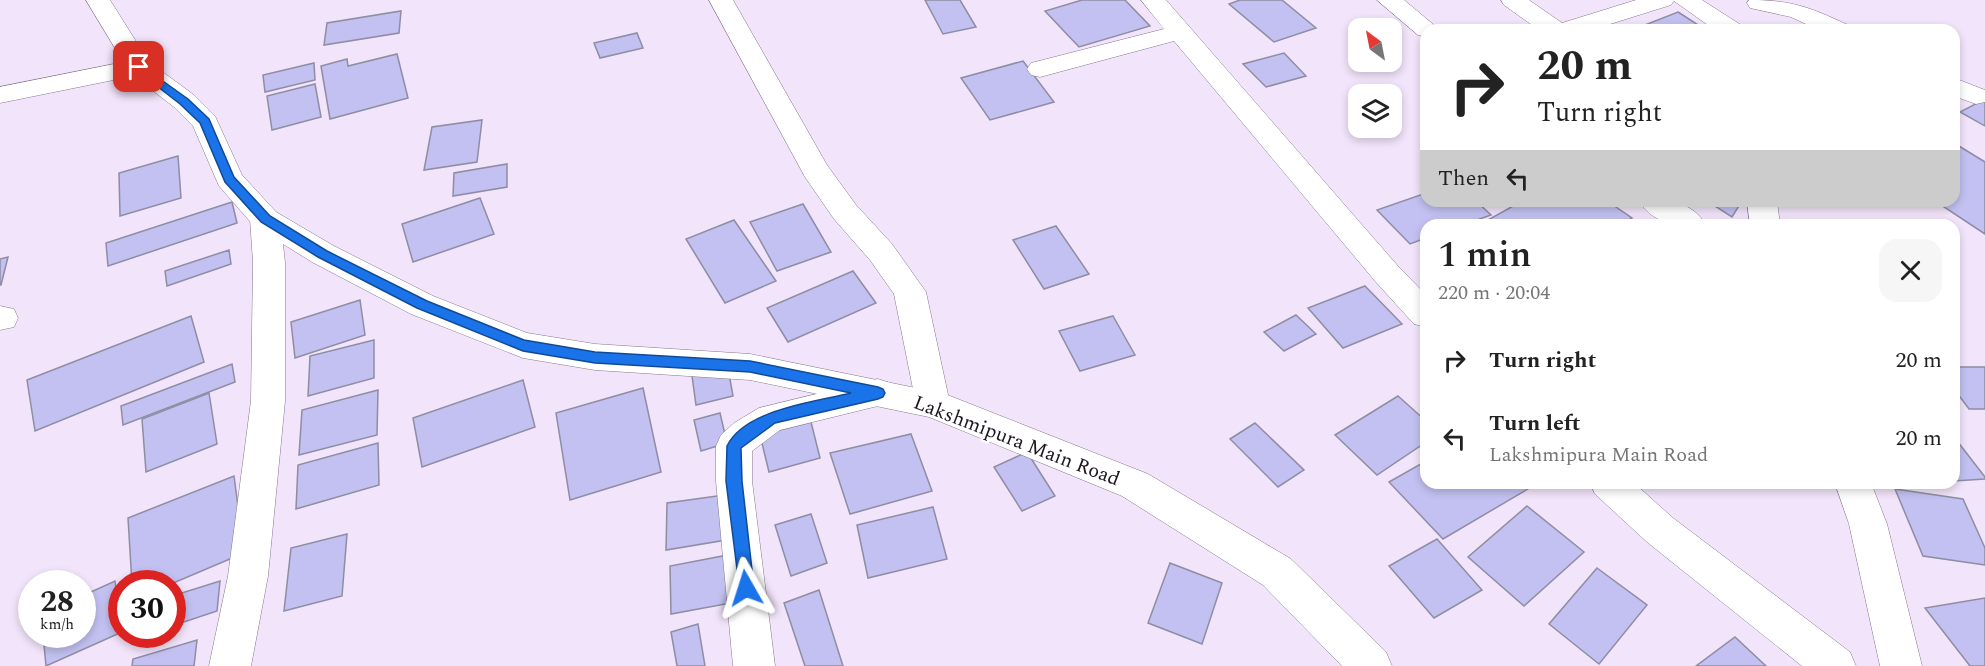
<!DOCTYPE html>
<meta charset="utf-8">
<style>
:root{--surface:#fff;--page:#f6f6f6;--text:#222;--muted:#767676}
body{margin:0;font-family:Spectral,serif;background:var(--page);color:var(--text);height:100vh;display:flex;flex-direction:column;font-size:22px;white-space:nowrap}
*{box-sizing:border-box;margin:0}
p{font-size:20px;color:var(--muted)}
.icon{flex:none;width:33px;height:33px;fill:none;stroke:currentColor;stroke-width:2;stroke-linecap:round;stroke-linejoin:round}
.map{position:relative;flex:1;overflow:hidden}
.drawer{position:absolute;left:1420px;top:219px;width:540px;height:270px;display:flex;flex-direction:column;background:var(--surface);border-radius:18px;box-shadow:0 3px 9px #0003}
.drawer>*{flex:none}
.guide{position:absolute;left:1420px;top:24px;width:540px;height:183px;border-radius:18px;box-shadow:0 3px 9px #0003;background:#fff;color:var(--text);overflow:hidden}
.needle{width:39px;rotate:328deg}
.tools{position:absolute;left:1348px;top:18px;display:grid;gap:12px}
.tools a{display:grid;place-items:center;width:54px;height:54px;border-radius:12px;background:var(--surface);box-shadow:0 3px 9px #0003;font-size:30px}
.speed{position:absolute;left:18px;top:570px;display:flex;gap:12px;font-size:30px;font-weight:700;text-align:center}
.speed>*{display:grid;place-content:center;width:78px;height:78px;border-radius:50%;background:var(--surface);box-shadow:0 3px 9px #0003;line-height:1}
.speed small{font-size:15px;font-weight:400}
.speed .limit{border:9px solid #d22;background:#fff;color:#111}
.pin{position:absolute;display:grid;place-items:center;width:51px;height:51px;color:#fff;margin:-26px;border-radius:12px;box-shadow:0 3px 9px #0006}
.me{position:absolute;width:66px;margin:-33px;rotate:354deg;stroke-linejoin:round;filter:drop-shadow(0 0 4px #0008)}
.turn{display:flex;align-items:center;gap:21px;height:126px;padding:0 18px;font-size:27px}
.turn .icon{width:78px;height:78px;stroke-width:2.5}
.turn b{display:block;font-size:42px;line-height:51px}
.then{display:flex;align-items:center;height:57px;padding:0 18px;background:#0003;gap:12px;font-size:22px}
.round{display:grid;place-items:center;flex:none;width:63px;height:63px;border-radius:18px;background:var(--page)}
.overview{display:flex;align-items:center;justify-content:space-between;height:102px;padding:0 18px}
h1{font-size:36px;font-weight:600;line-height:45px}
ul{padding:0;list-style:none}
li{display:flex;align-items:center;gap:18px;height:78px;padding:0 18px}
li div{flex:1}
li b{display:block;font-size:22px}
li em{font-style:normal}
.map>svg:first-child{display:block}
.building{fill:#c2c1f1;stroke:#8e8da3;stroke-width:1.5}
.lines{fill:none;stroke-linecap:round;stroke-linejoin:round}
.minor-casing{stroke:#85788b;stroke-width:1}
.major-casing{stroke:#85788b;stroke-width:1}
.minor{fill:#fff;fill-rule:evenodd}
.major{fill:#fff;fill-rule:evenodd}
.route{fill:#1a73e8;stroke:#114b97;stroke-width:1.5}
.labels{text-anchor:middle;stroke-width:5;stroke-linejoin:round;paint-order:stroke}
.street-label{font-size:20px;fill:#1c171e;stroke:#fff}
</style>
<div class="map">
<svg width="1985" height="666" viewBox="0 0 1985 666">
<rect width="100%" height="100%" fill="#f2e4fa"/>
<g class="building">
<polygon points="925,0 960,0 976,27 943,34"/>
<polygon points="1082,0 1125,0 1150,26 1079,47 1045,11"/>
<polygon points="1240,0 1282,0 1316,28 1274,42 1229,4"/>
<polygon points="401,11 399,33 324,45 327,23"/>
<polygon points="1678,12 1706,30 1652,30 1645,25"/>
<polygon points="637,33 643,48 600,58 594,43"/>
<polygon points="1284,53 1306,76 1266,87 1243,64"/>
<polygon points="397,54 408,98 330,119 321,66 347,59 348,66"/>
<polygon points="1023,61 1054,102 990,120 961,78"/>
<polygon points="314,63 315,80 265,92 263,75"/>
<polygon points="315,84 321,117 272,130 267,96"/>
<polygon points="1985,99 1985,126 1960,112"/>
<polygon points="482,120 477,162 424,170 432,127"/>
<polygon points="1954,143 1985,162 1985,234 1935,201 1954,201"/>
<polygon points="178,156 181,198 120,216 119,173"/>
<polygon points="507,164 507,187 453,196 454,173"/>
<polygon points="1426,193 1426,201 1476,201 1491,215 1463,225 1426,225 1426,238 1410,244 1377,210"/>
<polygon points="480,198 494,234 413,262 402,224"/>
<polygon points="1522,201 1607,201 1632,218 1619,225 1479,225"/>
<polygon points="1707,201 1742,201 1732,217"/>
<polygon points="232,202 237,223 108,266 106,243"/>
<polygon points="803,204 831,252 777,271 750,222"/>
<polygon points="734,220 776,281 725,303 686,239"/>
<polygon points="1056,226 1089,274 1044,289 1013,240"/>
<polygon points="229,250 231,264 167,286 165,271"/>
<polygon points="8,257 1,285 0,285 0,259"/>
<polygon points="853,271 876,303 788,342 767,308"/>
<polygon points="1365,286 1402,324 1343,348 1308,308"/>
<polygon points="360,300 365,335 295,358 291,322"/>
<polygon points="1296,315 1316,334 1284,351 1264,332"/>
<polygon points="191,316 204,362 35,431 27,380"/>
<polygon points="1113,316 1135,355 1080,371 1059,331"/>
<polygon points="374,340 374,378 308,396 310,356"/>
<polygon points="232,364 235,382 123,425 121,406"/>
<polygon points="1954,367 1985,367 1985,409 1969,409 1954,389"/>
<polygon points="728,368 733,396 696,405 692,376"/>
<polygon points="523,380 535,427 422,467 413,418"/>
<polygon points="643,388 661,472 570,500 556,413"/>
<polygon points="378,390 377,435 299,455 302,410"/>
<polygon points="209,393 217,444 146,472 142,419"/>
<polygon points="1398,396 1426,421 1426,442 1377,475 1335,435"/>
<polygon points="720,413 727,443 701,451 694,420"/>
<polygon points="811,422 820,458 769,472 760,435"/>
<polygon points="1255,423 1304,470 1278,487 1230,439"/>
<polygon points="911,434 932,491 850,514 830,453"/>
<polygon points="1954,437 1985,477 1985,479 1954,481"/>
<polygon points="378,443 379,485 296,509 298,465"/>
<polygon points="1027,452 1055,496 1022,511 994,467"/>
<polygon points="1426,461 1426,483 1538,483 1443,539 1389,482"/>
<polygon points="234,476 244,553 171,584 132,584 128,518"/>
<polygon points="1895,489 1963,499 1985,548 1985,565 1923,556"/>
<polygon points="731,494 732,539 666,550 667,503"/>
<polygon points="1527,506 1584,552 1524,606 1468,557"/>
<polygon points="933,507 947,559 868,578 857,525"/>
<polygon points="811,514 827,563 791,576 775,525"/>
<polygon points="347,534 342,596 284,611 291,548"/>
<polygon points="1437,539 1482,590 1434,618 1389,566"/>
<polygon points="738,553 742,601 671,614 670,566"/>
<polygon points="1170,563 1222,583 1202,644 1148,623"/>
<polygon points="1597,568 1647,605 1599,664 1549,624"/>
<polygon points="115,581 122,632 46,666 43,634 82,634 82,596"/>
<polygon points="220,581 217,611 172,626 172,596"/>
<polygon points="819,590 843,666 805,666 784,603"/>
<polygon points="1985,598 1985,666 1970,666 1925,608"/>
<polygon points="698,624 705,666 677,666 671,632"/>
<polygon points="1735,637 1766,666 1696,666"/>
<polygon points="197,640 194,666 132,666 133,659"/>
</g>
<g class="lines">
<defs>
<g id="minor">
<polygon points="709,0 733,0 827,165 856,205 892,244 926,292 950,404 945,414 933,418 921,414 916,404 894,294 870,260 834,219 805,177"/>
<polygon points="1141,0 1166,0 1397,265 1426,295 1426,327 1414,324 1375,281 1174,41 1040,77 1031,75 1027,69 1031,63 1164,29"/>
<polygon points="1377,0 1404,0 1440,30 1426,30 1426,37 1418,35"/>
<polygon points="1501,0 1529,0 1562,23 1636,0 1702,0 1741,25 1745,30 1715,30 1674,1 1671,5 1591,30 1539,30 1504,5"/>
<path d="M1749 0C1792 0 1809 7 1848 25L1852 30H1819L1791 17 1750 8 1747 3Z"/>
<polygon points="139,59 148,61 152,67 148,73 0,103 0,87"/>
<polygon points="1954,78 1985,90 1985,102 1976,104 1954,96"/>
<path d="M1639 201C1665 201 1691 199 1706 225 1680 225 1655 227 1639 201Z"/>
<polygon points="1747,201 1777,201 1780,225 1750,225"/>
<polygon points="265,209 276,212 280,219 285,262 285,401 268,576 251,666 209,666 228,576 251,401 253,262 250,219 254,212"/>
<polygon points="0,306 14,309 18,318 14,327 0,330"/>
<polygon points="878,379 890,383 895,393 890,403 780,430 752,451 752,481 775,666 733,666 716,481 716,446 721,435 734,423 759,408"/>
<polygon points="1590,483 1634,483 1673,518 1850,652 1856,666 1802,666 1647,542 1595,494"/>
<polygon points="1835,483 1871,483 1887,524 1922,666 1880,666 1849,524"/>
</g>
<polygon id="major" points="86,0 110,0 149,62 194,95 215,116 242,175 276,212 334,246 433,296 527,333 595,344 750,354 945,394 1148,474 1291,559 1386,652 1392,666 1342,666 1263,585 1122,496 929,417 750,380 595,370 523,358 411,314 312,262 254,226 219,186 193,126 174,107 130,73"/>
</defs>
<use href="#minor" class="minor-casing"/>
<use href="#major" class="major-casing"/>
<use href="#minor" class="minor"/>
<use href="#major" class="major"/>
</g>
<path class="route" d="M139 64 188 99 209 119 234 177 270 216 327 251 427 301 524 340 595 352 750 361 878 387 883 389 885 393 883 397 878 399 775 423 741 448 742 481 754 588 752 593 746 596 740 593 726 481 727 446C745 409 816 402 851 393L750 372 595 363 523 351 417 308 318 257 261 222 225 182 200 123 180 104 135 69 133 67Z"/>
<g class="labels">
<g class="street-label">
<text transform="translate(1017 440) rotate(21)" y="7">Lakshmipura Main Road</text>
</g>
</g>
</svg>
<div class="tools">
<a><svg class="needle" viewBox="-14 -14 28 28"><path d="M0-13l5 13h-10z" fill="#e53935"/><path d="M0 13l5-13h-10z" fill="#767676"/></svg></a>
<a><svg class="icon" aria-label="layers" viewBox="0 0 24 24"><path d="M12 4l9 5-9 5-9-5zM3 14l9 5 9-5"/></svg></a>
</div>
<div class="speed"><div>28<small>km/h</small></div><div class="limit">30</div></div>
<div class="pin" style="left:139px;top:67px;background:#d93025"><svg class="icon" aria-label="arrive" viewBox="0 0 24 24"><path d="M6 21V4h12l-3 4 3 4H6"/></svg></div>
<svg class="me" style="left:746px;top:588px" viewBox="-20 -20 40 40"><path d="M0-17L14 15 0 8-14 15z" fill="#1a73e8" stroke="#fff" stroke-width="4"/></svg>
<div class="guide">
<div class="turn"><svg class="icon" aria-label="right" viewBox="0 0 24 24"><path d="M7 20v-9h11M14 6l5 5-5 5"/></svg><div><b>20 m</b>Turn right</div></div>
<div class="then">Then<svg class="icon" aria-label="left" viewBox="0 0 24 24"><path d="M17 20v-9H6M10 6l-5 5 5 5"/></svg></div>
</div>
<section class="drawer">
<div class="overview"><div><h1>1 min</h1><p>220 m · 20:04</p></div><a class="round"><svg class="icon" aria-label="close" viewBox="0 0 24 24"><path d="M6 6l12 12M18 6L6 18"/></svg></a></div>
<ul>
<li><svg class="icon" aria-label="right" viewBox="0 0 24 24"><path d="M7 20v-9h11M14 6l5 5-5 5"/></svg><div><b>Turn right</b></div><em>20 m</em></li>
<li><svg class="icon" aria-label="left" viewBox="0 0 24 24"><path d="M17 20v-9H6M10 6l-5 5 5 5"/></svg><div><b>Turn left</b><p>Lakshmipura Main Road</p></div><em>20 m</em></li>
</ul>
</section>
</div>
